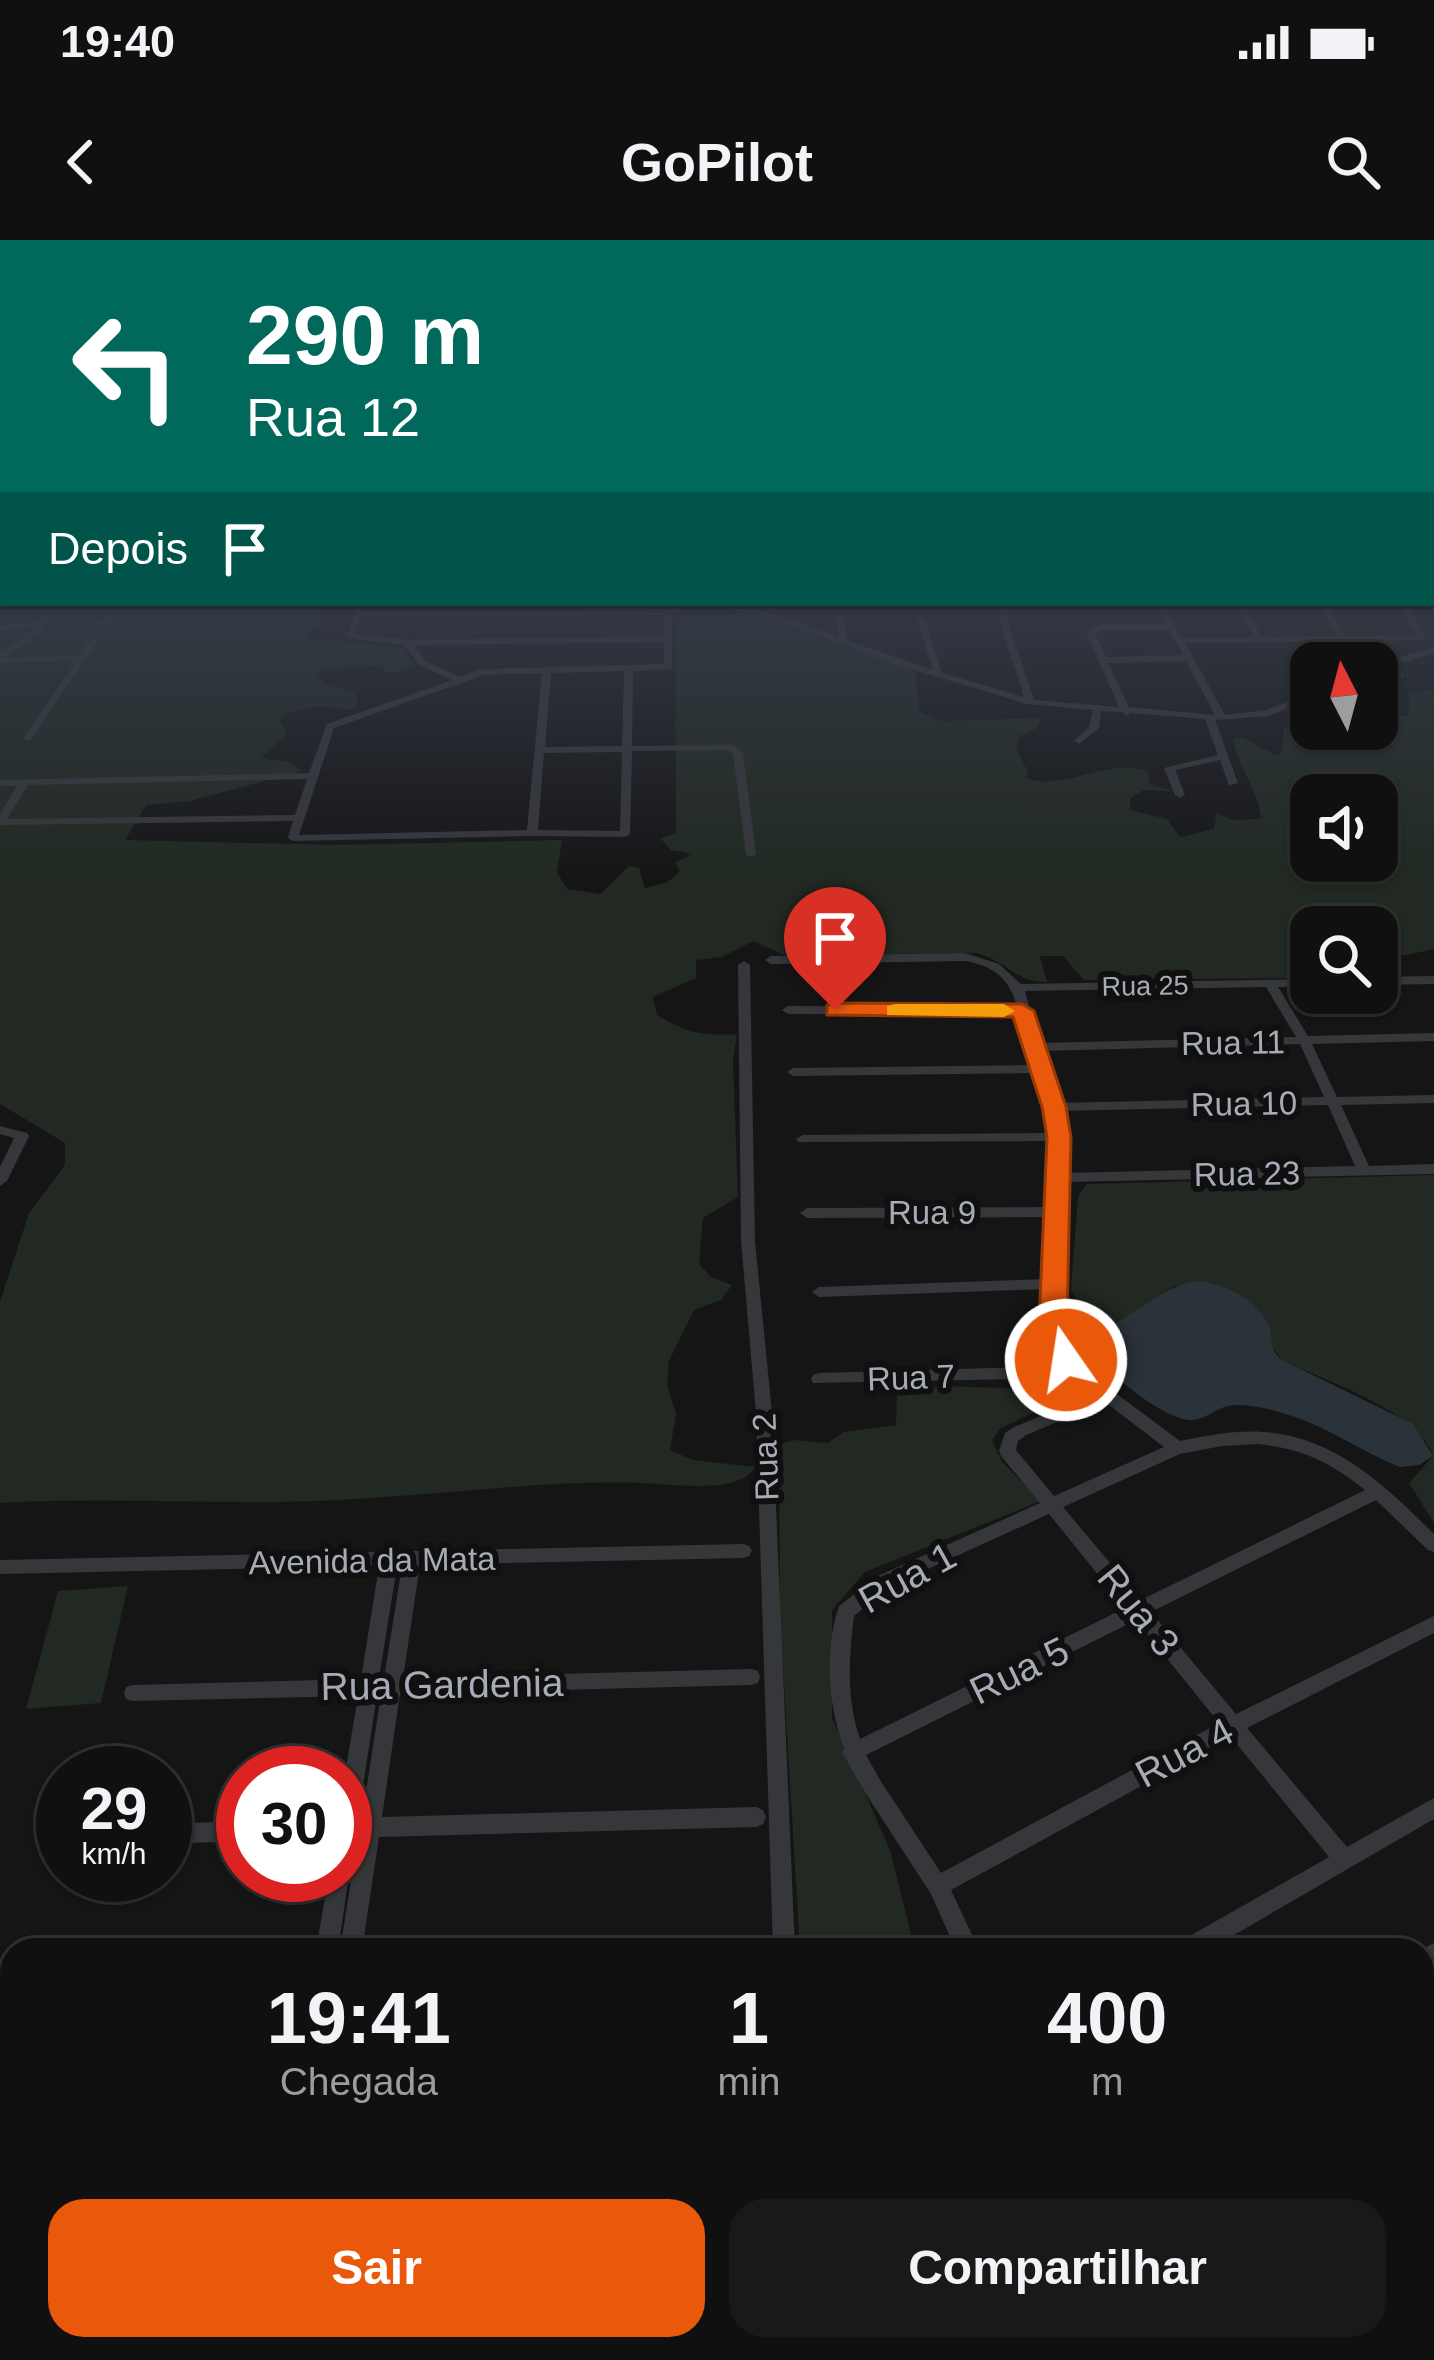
<!DOCTYPE html>
<html lang="pt">
<style>
:root{--surface:#101010;--page:#191919;--text:#f1f3f6;--muted:#9c9d9f;--line:#303030;--accent:#ea580c}
body{margin:0;font-family:Helvetica,sans-serif;background:var(--page);color:var(--text);height:100vh;display:flex;flex-direction:column;font-size:45px;white-space:nowrap}
*{box-sizing:border-box;margin:0}
p{font-size:39px;color:var(--muted)}
.icon{flex:none;width:66px;height:66px;fill:none;stroke:currentColor;stroke-width:2;stroke-linecap:round;stroke-linejoin:round}
.map{position:relative;flex:1;overflow:hidden}
.sheet{position:absolute;left:0px;top:1698px;width:1434px;height:423px;display:flex;flex-direction:column;background:var(--surface);border-radius:36px 36px 0 0;box-shadow:0 3px 9px #0004,0 0 0 3px var(--line)}
.sheet>*{flex:none}
.hud{position:absolute;left:0px;top:0px;width:1434px;height:366px;box-shadow:0 3px 9px #0004,0 0 0 3px var(--line);background:#00695c;color:#fff;overflow:hidden}
.needle{width:78px;rotate:354deg}
.buttons{position:absolute;left:1290px;top:402px;display:grid;gap:24px}
.buttons a{display:grid;place-items:center;width:108px;height:108px;border-radius:24px;background:var(--surface);box-shadow:0 3px 9px #0004,0 0 0 3px var(--line);font-size:60px}
.speed{position:absolute;left:36px;top:1506px;display:flex;gap:24px;font-size:60px;font-weight:700;text-align:center}
.speed>*{display:grid;place-content:center;width:156px;height:156px;border-radius:50%;background:var(--surface);box-shadow:0 3px 9px #0004,0 0 0 3px var(--line);line-height:1}
.speed small{font-size:30px;font-weight:400}
.speed .limit{border:18px solid #d22;background:#fff;color:#111}
.pin{position:absolute;display:grid;place-items:center;width:102px;height:102px;color:#fff;margin:-123px -51px;border-radius:50% 50% 50% 0;rotate:-45deg;box-shadow:0 0 12px #0007}
.pin .icon{rotate:45deg}
.me{position:absolute;width:132px;margin:-66px;rotate:347deg;stroke-linejoin:round;filter:drop-shadow(0 0 9px #0008)}
.turn{display:flex;align-items:center;gap:42px;height:252px;padding:0 48px;font-size:54px}
.turn .icon{width:156px;height:156px;stroke-width:2.5}
.turn b{display:block;font-size:84px;line-height:102px}
.then{display:flex;align-items:center;height:114px;padding:0 48px;background:#0003;gap:24px;font-size:45px}
.eta{display:flex;justify-content:space-evenly;align-items:center;height:204px;text-align:center}
.eta b{font-size:72px;font-weight:800;line-height:84px}
.action{display:flex;gap:24px;margin-top:auto;padding:24px 48px}
.action a{flex:1;height:138px;border-radius:36px;background:var(--accent);color:#fff;font-size:48px;font-weight:800;line-height:138px;text-align:center}
.action a+a{background:var(--page);color:var(--text)}
.status{display:flex;justify-content:space-between;align-items:center;height:84px;padding:0 60px;background:var(--surface);direction:ltr}
.status svg{height:33px;fill:currentColor}
header{display:flex;justify-content:space-between;align-items:center;height:156px;padding:0 48px;background:var(--surface);font-size:54px;font-weight:800}
.map>svg:first-child{display:block}
.green{fill:#212922;fill-rule:evenodd}
.water{fill:#2b333a}
.lines{fill:none;stroke-linecap:round;stroke-linejoin:round}
.minor{fill:#36373b;fill-rule:evenodd}
.route{fill:#ea580c;stroke:#983908;stroke-width:3}
.slow{fill:#f59e0b}
.labels{text-anchor:middle;stroke-width:12;stroke-linejoin:round;paint-order:stroke}
.far-street-label{font-size:27px;fill:#a7abb6;stroke:#101011}
.street-label{font-size:33px;fill:#a7abb6;stroke:#101011}
.near-street-label{font-size:39px;fill:#a7abb6;stroke:#101011}
</style>
<div class="status"><b>19:40</b><svg viewBox="0 0 49 12"><path d="M0 12V9h3v3zM5 12V6h3v6zM10 12V3h3v9zM15 12V0h3v12zM26 1h20v11H26zM47 4h2v5h-2z"/></svg></div>
<header><svg class="icon" aria-label="back" viewBox="0 0 24 24"><path d="M15 5l-7 7 7 7"/></svg>GoPilot<svg class="icon" aria-label="search" viewBox="0 0 24 24"><circle cx="10" cy="10" r="6"/><path d="M15 15l6 6"/></svg></header>
<div class="map">
<svg width="1434" height="2120" viewBox="0 0 1434 2120">
<rect width="100%" height="100%" fill="#151516"/>
<g class="green">
<path d="M0 343 3 363H320L322 386 309 393V399L401 407 416 425 391 434 377 426 322 429 315 436 332 447 355 450 358 465 350 470 318 466 283 474 279 481 287 493 261 518 288 522 302 531 190 561 146 565 125 600 334 605 562 600 557 632 567 649 600 654 629 626 639 628 645 648 668 642 680 631 675 622 693 614 671 610 660 598 676 594 675 399 680 377C701 376 725 374 745 374 785 374 872 417 915 431L919 471 940 481 1043 478 1035 489 1020 496 1016 508 1028 532 1025 538C1065 552 1106 517 1147 531L1151 545 1175 551 1144 550 1130 558V570L1167 579 1180 597 1214 589 1217 573 1232 580 1261 579C1259 550 1238 528 1233 499L1242 497 1275 515 1282 512 1284 487 1311 472V489H1377V475L1408 476 1410 454 1434 449V709L1407 715 1377 713V687H1311V738L1084 740 1063 716H1040L1047 742C1016 743 1004 719 976 713L784 715 753 701 722 717 696 720V738L653 757 657 775C685 793 704 796 737 794L733 821 738 957 703 978 699 1024 711 1037 732 1045 721 1060 694 1070 669 1121 667 1145 676 1174 670 1210 693 1220 755 1227C740 1255 671 1244 643 1243 542 1240 441 1255 340 1260 227 1266 113 1256 0 1263V1062L29 973 65 925V903L0 864ZM1311 555H1377V621H1311Z"/>
<path d="M1434 935V1283L1409 1243 1433 1216C1419 1171 1323 1140 1282 1120L1269 1103 1270 1088 1243 1058 1174 1046 1120 1084 1091 1092 1085 1103 1071 1084 1070 1069 1079 1062 1071 1050 1078 956 1087 944Z"/>
<polygon points="941,1146 1035,1149 1066,1157 1001,1188 992,1200 1002,1222 1041,1261 865,1332 832,1370 832,1478 890,1610 915,1710 800,1710 780,1376 779,1205 793,1200 828,1203 843,1192 896,1185 897,1151"/>
<polygon points="128,1346 101,1463 26,1469 58,1351"/>
</g>
<path class="water" d="M1198 1041C1223 1043 1259 1060 1269 1086 1274 1101 1268 1109 1282 1120L1413 1184 1433 1216 1419 1225 1400 1227C1362 1212 1328 1187 1289 1175 1271 1169 1242 1161 1224 1167 1213 1171 1202 1181 1189 1180 1159 1177 1100 1127 1085 1103L1091 1092C1132 1084 1156 1046 1198 1041Z"/>
<g class="lines">
<g class="minor">
<rect x="0" y="348" width="3" height="8"/>
<polygon points="57,363 66,363 43,384 44,390 5,417 79,415 91,398 98,400 31,500 28,501 23,498 76,421 0,423 0,413 36,387 0,391 0,385 37,382"/>
<polygon points="120,363 128,363 118,379 91,387 91,383 112,375"/>
<path d="M357 363H365L362 372 663 370V363H671V368L687 363H700L671 373 672 429 633 431 632 506 735 505 743 514 756 614 751 617 746 614 733 514 729 510 632 511 630 594 625 597 532 596 293 601 288 598 293 581 0 585V574L17 546H0V540L309 533 327 484 452 440 419 425 405 405 347 398ZM663 375 664 396 408 400 355 394 360 377ZM664 402V424L483 429 459 437 425 421 414 405ZM624 431 622 506 545 507 551 433ZM542 433 527 590 299 595 334 488 484 435ZM622 512 620 591 538 590 544 513ZM307 539 295 575 7 579 28 545Z"/>
<path d="M705 363C751 363 796 381 838 397L836 374 843 372 847 400 933 430 917 379 924 377 942 433 1024 457 998 375 1005 373 1034 460 1119 467 1086 392 1101 384H1166L1154 363H1162L1182 398 1254 397 1236 363H1244L1262 397 1338 396 1317 363H1325L1346 396 1416 395 1399 363H1407L1426 397 1422 400 1185 403 1225 475 1266 470 1311 453V459L1268 476 1215 480 1238 543 1229 545 1220 520 1175 530 1185 555 1180 558 1175 555 1164 528 1218 515 1205 479 1131 473 1127 476 1122 472 1101 471 1099 488 1079 504 1074 501 1089 487 1093 470 1027 464 891 423 781 381ZM1102 390H1169L1183 415 1106 417 1095 393ZM1186 421 1215 475 1129 467 1108 423Z"/>
<polygon points="1434,407 1434,413 1395,425 1405,436 1391,442 1398,448 1398,452 1392,452 1379,441 1395,435 1387,427 1377,430 1377,424"/>
<path d="M965 713 999 724 1021 744 1311 739V747H1278L1308 796 1434 793V801L1312 804 1337 857 1434 855V863L1341 865 1369 926 1434 924V934L1065 942 1062 1096 1082 1128 1180 1201C1207 1196 1235 1190 1263 1192 1336 1197 1385 1246 1434 1294V1312L1428 1310 1376 1260 1151 1372 1236 1474 1434 1376V1393L1247 1488 1347 1607 1434 1558V1579L1208 1710H1176L1179 1702 1329 1617 1231 1497 951 1650 979 1710H956L931 1654 866 1554 842 1512 844 1508C828 1466 824 1410 839 1366L878 1336 1040 1263 1001 1216 999 1211 1005 1193 1014 1187 1094 1154 1073 1138 813 1143 811 1139 813 1135 819 1133 1065 1126 1046 1096 1048 1049 819 1057 812 1052 819 1047 1048 1039 1050 977 807 978 800 973 807 968 1050 967 1052 901 798 902 796 899 803 895 1051 893 1035 833 793 836 787 832 793 828 1033 825 1019 775 788 774 782 770 788 766 1017 767C1010 739 994 726 965 721L771 724 765 720 771 716ZM1266 747 1296 797 1039 803 1025 751ZM1300 804 1324 857 1056 863 1042 811ZM1328 865 1355 926 1065 933 1066 897 1058 871ZM1105 1162 1164 1207 1054 1256 1016 1210 1018 1201 1026 1195ZM1259 1204C1305 1210 1329 1222 1365 1250L1141 1360 1063 1267 1180 1214 1222 1206ZM1049 1274 1125 1368 860 1499C846 1458 849 1417 854 1376L890 1346ZM1136 1380 1219 1483 941 1633 880 1540 866 1515Z"/>
<polygon points="744,721 750,725 755,1001 772,1173 795,1710 773,1710 756,1173 741,1001 738,725"/>
<polygon points="1434,736 1434,744 1377,745 1377,737"/>
<polygon points="0,886 27,893 29,896 7,941 0,946 0,927 14,898 0,894"/>
<path d="M743 1304 749 1306 752 1311 749 1316 743 1318 420 1325 403 1438 751 1429 758 1431 760 1437 758 1443 751 1445 400 1454 382 1577 756 1567 763 1570 766 1577 763 1584 756 1587 379 1597 362 1710H340L358 1597H354L352 1602 345 1605V1534L358 1456 133 1461 126 1459 124 1453 126 1447 133 1445 361 1439 379 1326 0 1334V1320ZM397 1326H402L384 1438H379ZM377 1455H381L362 1578H358Z"/>
<polygon points="243,1581 243,1601 165,1604 165,1584"/>
<polygon points="345,1627 349,1635 338,1710 316,1710 329,1635 345,1635"/>
<polygon points="1434,1703 1434,1726 1422,1732 1420,1710"/>
<polygon points="1434,1932 1434,1961 1422,1968 1422,1939"/>
<polygon points="12,1942 12,1966 0,1967 0,1943"/>
<polygon points="238,2109 264,2109 262,2120 236,2120"/>
<polygon points="266,2109 292,2109 290,2120 264,2120"/>
<rect x="788" y="2109" width="26" height="11"/>
<polygon points="1010,2109 1043,2109 1036,2120 1003,2120"/>
<polygon points="1111,2109 1160,2109 1165,2111 1169,2120 1120,2120 1115,2118"/>
</g>
</g>
<linearGradient id="sky" x2="0" y2="1"><stop stop-color="#0c0c0c"/><stop offset="0.54" stop-color="#353b47"/><stop offset="1" stop-color="#353b47" stop-opacity="0"/></linearGradient>
<rect width="1434" height="640" fill="url(#sky)"/>
<polygon class="route" points="835,763 1022,764 1034,771 1066,867 1071,897 1067,1083 1080,1120 1076,1127 1056,1127 1039,1083 1047,897 1042,867 1013,777 827,775 827,765"/>
<polygon class="slow" points="895,764 1004,764 1015,771 1004,777 887,775 887,766"/>
<g class="labels">
<g class="far-street-label">
<text transform="translate(1145 746) rotate(-1)" y="9">Rua 25</text>
</g>
<g class="street-label">
<text transform="translate(1233 802) rotate(-1)" y="12">Rua 11</text>
<text transform="translate(1244 863) rotate(-1)" y="12">Rua 10</text>
<text transform="translate(1247 933) rotate(-1)" y="12">Rua 23</text>
<text x="932" y="984">Rua 9</text>
<text transform="translate(911 1137) rotate(-2)" y="12">Rua 7</text>
<text transform="translate(765 1217) rotate(-92)" y="12">Rua 2</text>
<text transform="translate(372 1320) rotate(-1)" y="12">Avenida da Mata</text>
</g>
<g class="near-street-label">
<text transform="translate(907 1337) rotate(-29)" y="14">Rua 1</text>
<text transform="translate(1139 1370) rotate(51)" y="14">Rua 3</text>
<text transform="translate(1019 1430) rotate(-26)" y="14">Rua 5</text>
<text transform="translate(442 1444) rotate(-1)" y="14">Rua Gardenia</text>
<text transform="translate(1184 1512) rotate(-28)" y="14">Rua 4</text>
</g>
</g>
</svg>
<div class="buttons">
<a><svg class="needle" viewBox="-14 -14 28 28"><path d="M0-13l5 13h-10z" fill="#e53935"/><path d="M0 13l5-13h-10z" fill="#9c9d9f"/></svg></a>
<a><svg class="icon" aria-label="sound" viewBox="0 0 24 24"><path d="M4 9h4l5-4v14l-5-4H4zM17 9q2 3 0 6"/></svg></a>
<a><svg class="icon" aria-label="search" viewBox="0 0 24 24"><circle cx="10" cy="10" r="6"/><path d="M15 15l6 6"/></svg></a>
</div>
<div class="speed"><div>29<small>km/h</small></div><div class="limit">30</div></div>
<div class="pin" style="left:835px;top:770px;background:#d93025"><svg class="icon" aria-label="arrive" viewBox="0 0 24 24"><path d="M6 21V4h12l-3 4 3 4H6"/></svg></div>
<svg class="me" style="left:1066px;top:1120px" viewBox="-20 -20 40 40"><circle r="17" fill="#ea580c" stroke="#fff" stroke-width="3"/><path d="M0-11L8 9 0 5-8 9z" fill="#fff"/></svg>
<div class="hud">
<div class="turn"><svg class="icon" aria-label="left" viewBox="0 0 24 24"><path d="M17 20v-9H6M10 6l-5 5 5 5"/></svg><div><b>290 m</b>Rua 12</div></div>
<div class="then">Depois<svg class="icon" aria-label="arrive" viewBox="0 0 24 24"><path d="M6 21V4h12l-3 4 3 4H6"/></svg></div>
</div>
<section class="sheet">
<div class="eta">
<div><b>19:41</b><p>Chegada</p></div>
<div><b>1</b><p>min</p></div>
<div><b>400</b><p>m</p></div>
</div>
<div class="action"><a>Sair</a><a>Compartilhar</a></div>
</section>
</div>
